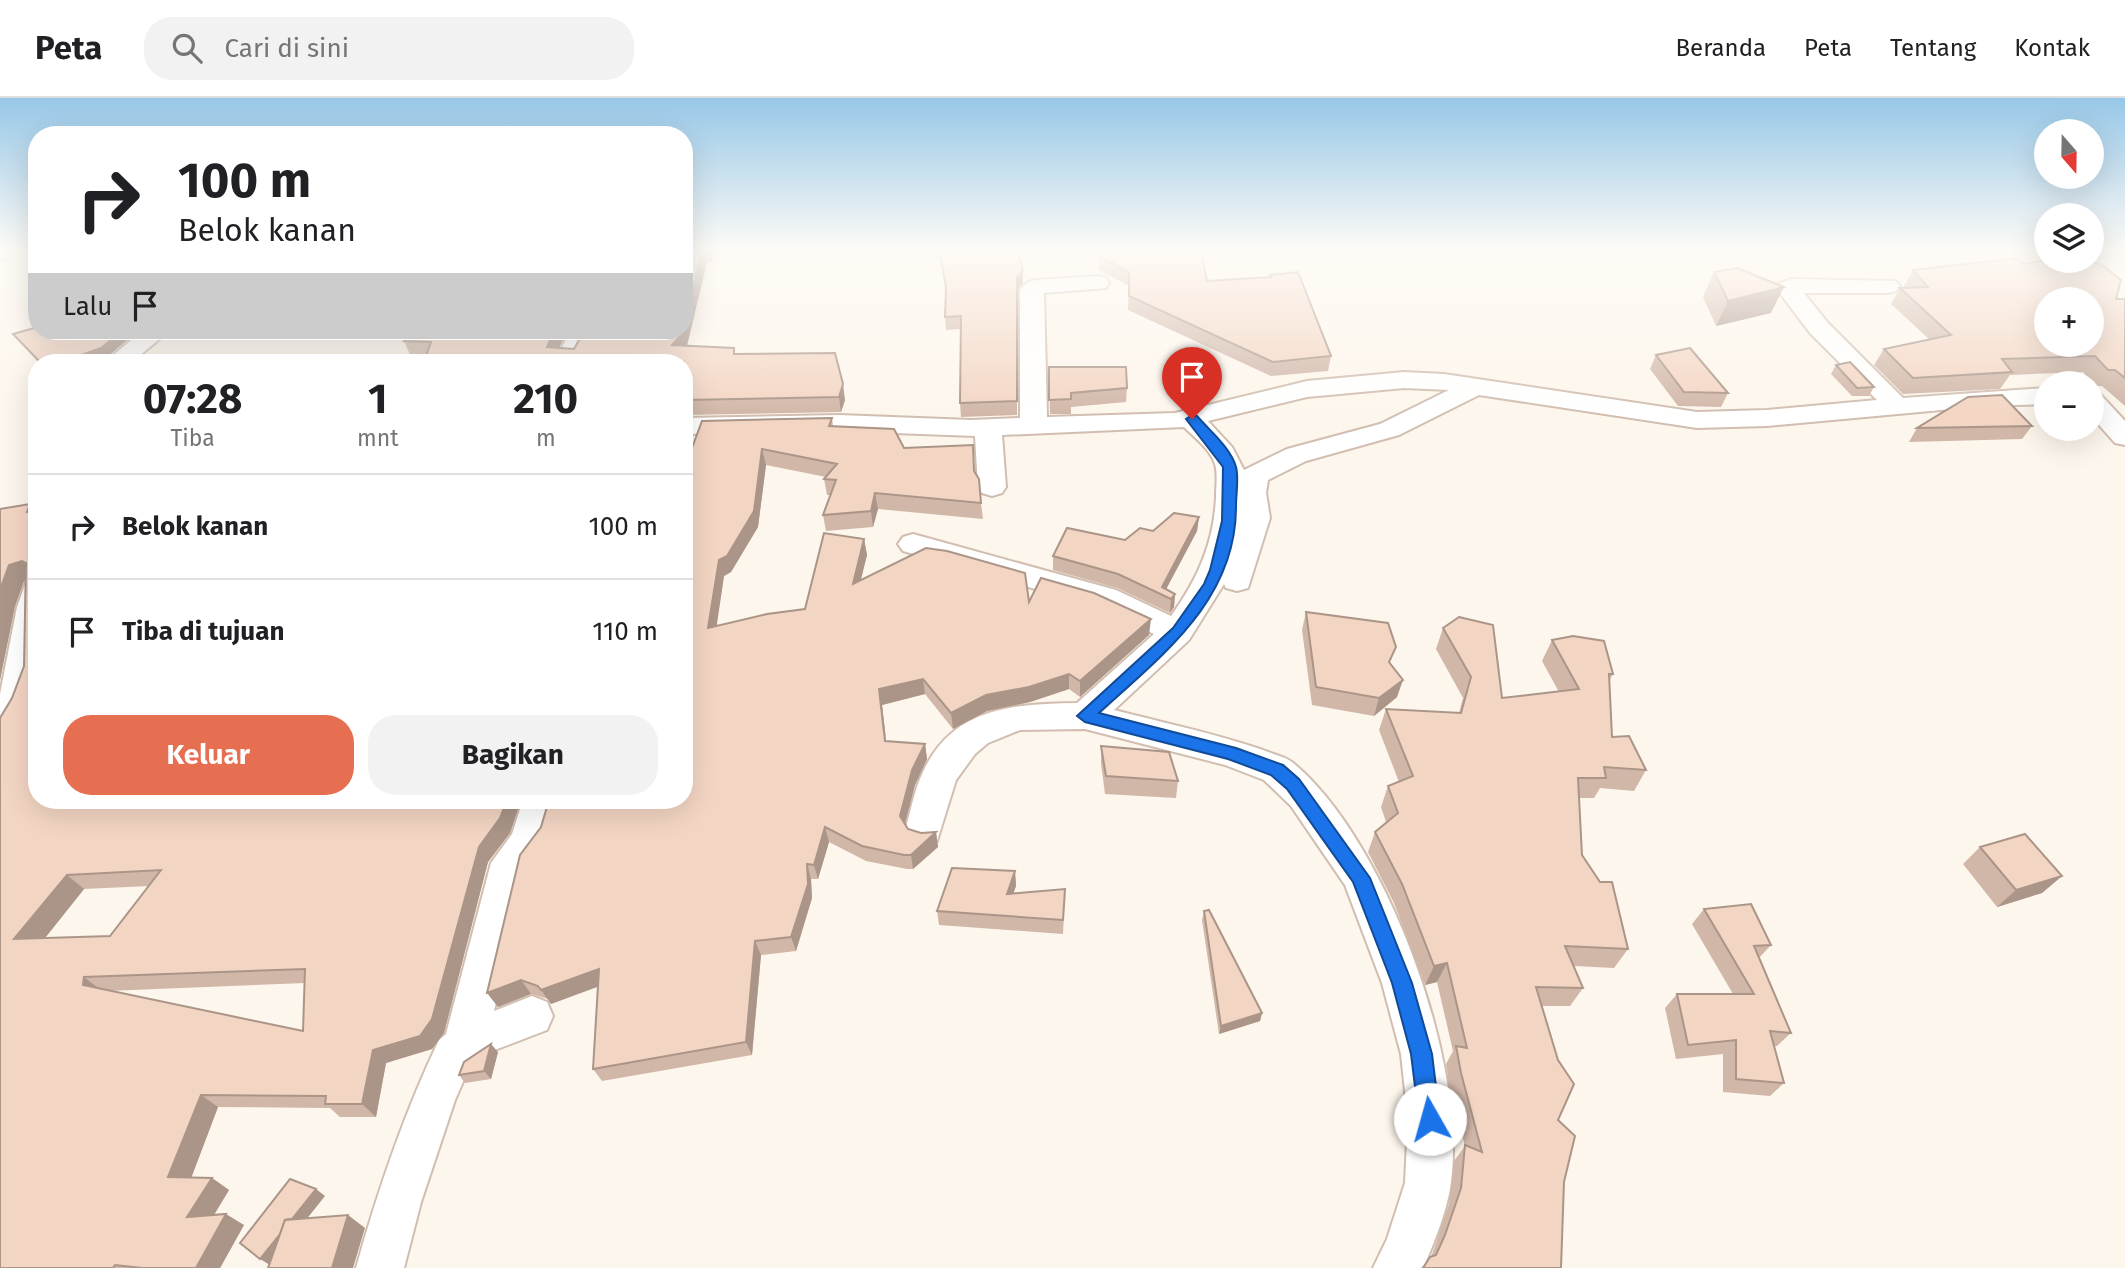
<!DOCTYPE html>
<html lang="id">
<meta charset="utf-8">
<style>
:root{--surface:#fff;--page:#f2f2f2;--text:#202124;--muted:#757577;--line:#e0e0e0;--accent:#e76f51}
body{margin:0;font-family:"Fira Sans",sans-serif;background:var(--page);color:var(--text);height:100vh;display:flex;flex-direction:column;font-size:26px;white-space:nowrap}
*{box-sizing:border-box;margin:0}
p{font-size:23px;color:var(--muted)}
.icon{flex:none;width:38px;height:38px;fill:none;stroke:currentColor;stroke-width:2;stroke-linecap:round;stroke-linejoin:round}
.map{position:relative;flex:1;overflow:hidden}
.side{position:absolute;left:28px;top:256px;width:665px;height:455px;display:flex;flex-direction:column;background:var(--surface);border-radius:28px;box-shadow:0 7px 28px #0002}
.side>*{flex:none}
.hud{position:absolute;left:28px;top:28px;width:665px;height:214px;border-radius:28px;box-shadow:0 7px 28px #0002;background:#fff;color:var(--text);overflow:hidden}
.needle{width:46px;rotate:160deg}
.controls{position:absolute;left:2034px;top:21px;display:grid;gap:14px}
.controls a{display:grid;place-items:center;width:70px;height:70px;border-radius:50%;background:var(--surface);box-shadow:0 7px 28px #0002;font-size:35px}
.pin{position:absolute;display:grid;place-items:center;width:60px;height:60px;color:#fff;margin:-72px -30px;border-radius:50% 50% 50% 0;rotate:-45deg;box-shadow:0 0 7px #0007}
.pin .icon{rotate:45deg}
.me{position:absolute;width:77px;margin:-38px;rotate:353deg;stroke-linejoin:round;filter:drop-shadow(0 0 5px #0008)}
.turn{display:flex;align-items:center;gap:24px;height:147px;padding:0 35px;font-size:32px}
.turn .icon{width:91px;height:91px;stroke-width:2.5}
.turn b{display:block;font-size:49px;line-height:60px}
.then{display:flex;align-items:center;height:66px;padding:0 35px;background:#0003;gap:14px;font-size:26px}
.eta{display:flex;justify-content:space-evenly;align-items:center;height:119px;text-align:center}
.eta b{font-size:42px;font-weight:700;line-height:49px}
.button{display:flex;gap:14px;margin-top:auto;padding:14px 35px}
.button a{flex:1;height:80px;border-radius:28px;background:var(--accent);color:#fff;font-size:28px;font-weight:700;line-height:80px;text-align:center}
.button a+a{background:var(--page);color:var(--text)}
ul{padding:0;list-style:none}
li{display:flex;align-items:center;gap:21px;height:105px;padding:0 35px;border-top:2px solid var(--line)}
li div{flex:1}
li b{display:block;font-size:26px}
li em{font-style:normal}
header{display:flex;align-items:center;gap:42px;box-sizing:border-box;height:98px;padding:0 35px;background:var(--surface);border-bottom:2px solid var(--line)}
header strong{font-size:33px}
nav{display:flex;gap:38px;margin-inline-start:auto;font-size:24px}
.search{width:490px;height:63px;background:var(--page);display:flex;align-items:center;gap:18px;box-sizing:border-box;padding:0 24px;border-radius:28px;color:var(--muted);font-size:26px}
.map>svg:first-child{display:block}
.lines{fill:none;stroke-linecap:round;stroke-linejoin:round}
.minor-casing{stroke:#d1beb0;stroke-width:4}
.minor{fill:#fff;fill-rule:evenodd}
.wall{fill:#d1b7a8;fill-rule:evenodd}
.shaded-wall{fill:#aa9588}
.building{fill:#f3d5c3;stroke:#aa9588;stroke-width:2;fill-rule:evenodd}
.route{fill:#1a73e8;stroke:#114b97;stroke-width:2}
</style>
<header>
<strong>Peta</strong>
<div class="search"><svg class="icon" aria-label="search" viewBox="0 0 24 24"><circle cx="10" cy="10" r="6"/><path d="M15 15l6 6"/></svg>Cari di sini</div>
<nav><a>Beranda</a><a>Peta</a><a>Tentang</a><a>Kontak</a></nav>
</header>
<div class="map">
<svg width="2125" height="1170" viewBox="0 0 2125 1170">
<rect width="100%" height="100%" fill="#fdf6ec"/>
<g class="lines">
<defs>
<g id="minor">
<polygon points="0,154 13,154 10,159 0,162"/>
<path d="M1098 178 1106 180 1109 185 1106 190 1044 195 1047 319 1175 315 1307 283 1404 274 1444 276 1697 314 1767 312 1877 302 1810 235 1776 190 1780 185 1792 181 1896 183 1900 188 1896 193 1888 195H1804L1828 225 1903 300 2046 290V306L1985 308 1767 328 1697 330 1479 297 1399 337 1306 363 1268 382 1266 395 1270 420 1248 490 1237 493 1226 490 1224 486 1189 542 1114 612C1164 625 1214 635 1263 652 1272 656 1284 658 1292 664 1386 741 1467 964 1451 1084 1448 1110 1434 1146 1423 1170H1373L1387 1141 1405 1085 1408 1021 1401 956 1382 885 1345 787 1291 708 1264 682 1225 667 1085 631 1020 632 988 645 975 656 956 682 937 743 924 747 911 743 905 732C911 713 914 692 923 674 953 608 1015 606 1077 605L1154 536 1094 508 903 453 898 446 903 439 913 436 1116 492 1171 518C1198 481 1214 444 1216 399 1216 388 1218 376 1215 366 1210 351 1195 340 1184 329L1002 337 1006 389 1002 395 992 398 982 395 978 389 975 338 839 333 684 336V320L839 317 971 322 1020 320V192L1028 184 1036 182ZM1404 290 1449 292 1380 326 1287 351 1244 372 1232 349 1208 323 1307 299Z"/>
<polygon points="142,233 169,233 132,264 105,264"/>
<polygon points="570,233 594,233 579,264 555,264"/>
<polygon points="2091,294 2100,296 2125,323 2125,347 2115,345 2091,318"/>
<polygon points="37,481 37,584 26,614 12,639 0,643 0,596 17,509 26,484"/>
<path d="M523 702H559L547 743 527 771 494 913 532 898 547 904 553 918 547 932 492 953 469 970 455 1002 421 1104 404 1170H356C378 1092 404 1015 439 942L446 936 491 765 512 736Z"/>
</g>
</defs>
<use href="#minor" class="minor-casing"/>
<use href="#minor" class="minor"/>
</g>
<g class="wall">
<polygon points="684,154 712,163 707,164 687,248 735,256 845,302 841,314 684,317 684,264 411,259 404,243 564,240 559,250 574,251"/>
<polygon points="939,154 1018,154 1023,185 1017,192 1017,317 961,319 960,305 960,231 946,232 945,219 946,195"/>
<polygon points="1099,158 1207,183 1270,179 1270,177 1331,258 1328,273 1271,278 1128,212 1129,188 1099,172"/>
<polygon points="2023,166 2116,201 2125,201 2125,308 2102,288 2096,288 2083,274 2010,277 2000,291 1903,296 1874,267 1884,251 1929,241 1891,206 1900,190 1905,190 1904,188 1913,172"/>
<polygon points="1714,174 1771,215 1716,228 1703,199"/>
<polygon points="34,230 132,238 107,259 93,264 38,264 13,236"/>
<polygon points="1656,257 1728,295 1721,309 1678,308 1650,271"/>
<polygon points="1836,267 1874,289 1869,298 1852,298 1831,276"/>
<polygon points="1049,269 1127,290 1126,304 1071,309 1071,316 1050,316"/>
<polygon points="832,320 833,328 974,374 981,405 983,421 878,411 873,429 826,433 823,417 830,397 827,397 824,381 826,379 766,367 758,429 731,474 724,478 716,529 805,511 864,441 867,457 860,482 1029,504 1149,537 1080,599 1069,591 1030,604 987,613 953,631 925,596 882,607 886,643 925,646 927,661 915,687 905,726 908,731 921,735 936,734 938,749 913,771 907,771 866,763 829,744 818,781 811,781 812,800 796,853 761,857 752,957 602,983 593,971 598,888 551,906 548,901 531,896 498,909 541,729 684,352"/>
<polygon points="2032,328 2022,341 1909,344 1917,330"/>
<path d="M30 406 37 414V702H521L510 735 488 764 444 935 432 951 386 965 376 1019H340L330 1010 218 1009 191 1080H212L229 1092 214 1117 244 1127 220 1170H0L12 600 24 568 25 482 24 483 15 508 0 582V411ZM149 788 110 838 45 840 84 791ZM305 885 303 933 107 893Z"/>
<polygon points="1199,419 1197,433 1166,491 1175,496 1174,509 1170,515 1117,490 1053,472 1053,458 1125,442"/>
<polygon points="1306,514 1397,599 1374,618 1312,607 1302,532"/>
<polygon points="1443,530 1502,600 1559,594 1542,563 1552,542 1613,576 1609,583 1612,639 1646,672 1634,693 1600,690 1594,700 1579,700 1582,757 1628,851 1614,870 1574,868 1583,890 1570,908 1542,908 1558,1022 1564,1084 1561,1170 1421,1170 1431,1159 1434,1151 1449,1106 1454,1063 1465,1048 1450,993 1446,966 1453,953 1437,884 1425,887 1394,805 1368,754 1375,734 1386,724 1381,709 1388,688 1399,684 1379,632 1386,611 1459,615 1463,600 1436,551"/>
<polygon points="1101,648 1178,683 1176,700 1105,696 1101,665"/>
<polygon points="1980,749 2062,778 2042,795 1997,809 1963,766"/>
<polygon points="1015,773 1016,788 1013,796 1065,791 1063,836 939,827 937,813"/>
<polygon points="1704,811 1771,847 1759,860 1791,935 1777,948 1774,948 1784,985 1770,998 1723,994 1723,956 1676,961 1665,910 1677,896 1733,896 1692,826"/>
<polygon points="1204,813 1262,915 1260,923 1219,936 1202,822"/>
<polygon points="498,954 491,981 465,985 459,977"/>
</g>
<g class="shaded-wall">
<polygon points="702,154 715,154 712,163 707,164 686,251 672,247 683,233 684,233 684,226"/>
<polygon points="1023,172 1023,185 1017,192 1017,317 1017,179"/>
<polygon points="1784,189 1771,215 1716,228 1728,203"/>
<polygon points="122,233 128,233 132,238 107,259 93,264 67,264"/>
<polygon points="554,233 561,233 564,240 552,264 547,249"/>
<polygon points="843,286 845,302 841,314 839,299"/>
<polygon points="762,351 766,367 758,429 731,474 724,478 714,546 708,530 719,462"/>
<polygon points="875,395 878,411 873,429 871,413"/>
<polygon points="30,406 37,414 27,414"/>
<polygon points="1199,419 1197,433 1163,497 1162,489"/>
<polygon points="864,441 867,457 856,502 853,486"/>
<polygon points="22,463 36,478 24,483 15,508 0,582 0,492 9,467"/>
<polygon points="1175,496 1174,509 1170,515 1171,501"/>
<polygon points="1151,521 1149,537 1080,599 1080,583"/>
<polygon points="1069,576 1069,591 1030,604 987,613 953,631 951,615 986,597"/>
<polygon points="923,581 925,596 882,607 888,658 879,591"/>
<polygon points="1403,582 1397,599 1374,618 1379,600"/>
<polygon points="925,646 927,661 915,687 903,733 900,718 912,672"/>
<polygon points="507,702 521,702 510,735 488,764 444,935 432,951 386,965 376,1019 362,1006 373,952 479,749"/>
<polygon points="825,729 829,744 818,781 814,767"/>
<polygon points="936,734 938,749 913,771 911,757"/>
<polygon points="807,766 811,781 812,800 796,853 791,839"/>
<polygon points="1015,773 1016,788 1008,810 1007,796"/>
<polygon points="67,777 84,791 33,855 14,841"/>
<polygon points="2062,778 2042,795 1997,809 2016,792"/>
<polygon points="755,843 761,857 752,957 746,944"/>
<polygon points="1447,865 1437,884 1425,887 1434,868"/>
<polygon points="599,871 608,885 551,906 541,892"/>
<polygon points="84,879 102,893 83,887"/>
<polygon points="521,882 531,896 498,909 487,895"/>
<polygon points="1262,915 1260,923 1219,936 1221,928"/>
<polygon points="491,946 498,954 491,981 484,973"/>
<polygon points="201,997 218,1009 187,1091 168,1079"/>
<polygon points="212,1080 229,1092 206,1130 187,1119"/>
<polygon points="316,1091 325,1098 270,1167 260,1161"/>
<polygon points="226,1116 244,1127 220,1170 196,1170"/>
<polygon points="348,1117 365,1130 353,1170 332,1170"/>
</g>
<g class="building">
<polygon points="684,154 702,154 684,226"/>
<polygon points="940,154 1018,154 1023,172 1017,179 1017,303 960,305 961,218 945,219 946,189"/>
<polygon points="1110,154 1201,154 1207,183 1271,179 1270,177 1298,174 1331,258 1273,264 1129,198 1129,174 1099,158"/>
<path d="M2017 160 2023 166 2046 162 2082 163 2100 166 2121 182 2116 201H2125V280L2115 272H2108L2095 258 2002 261 2012 274 1913 280 1884 251 1951 237 1900 190 1928 189 1913 172ZM2046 201H2091V247H2046Z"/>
<polygon points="1737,170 1784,189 1728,203 1714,174"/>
<polygon points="37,190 37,233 122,233 101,250 76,259 67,264 40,264 13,236 34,230 31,224"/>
<polygon points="413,233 554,233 547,249 574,251 584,233 683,233 682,236 672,247 734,250 734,256 835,255 843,286 839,299 684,302 684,264 424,264 431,244 404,243"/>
<polygon points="1690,250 1728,295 1684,294 1656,257"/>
<polygon points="1850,264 1874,289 1857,290 1836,267"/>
<polygon points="1049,269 1126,269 1127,290 1071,295 1071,301 1049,302"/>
<polygon points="2002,297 2032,328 1917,330 1968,299"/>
<polygon points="832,320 829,328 894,331 904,350 973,347 974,373 979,381 981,405 875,395 871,413 823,417 836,382 824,381 837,366 762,351 754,413 727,458 719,462 708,530 767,516 805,511 824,435 864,441 853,486 926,450 947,453 1025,475 1029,504 1041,480 1094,495 1151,521 1080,583 1069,576 1029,589 986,597 951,615 923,581 879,591 885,643 925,646 912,672 900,718 908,731 921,735 936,734 911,757 904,757 862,748 825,729 814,767 807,766 808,786 791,839 755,843 746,944 593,971 599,871 541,892 538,888 521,882 487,895 520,757 541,729 549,702 684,702 684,352 692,350 702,323"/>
<path d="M30 406 27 414H37V702H507L500 720 479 749 432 921 420 938 373 952 362 1006H325L326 998 201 997 168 1079 212 1080 187 1119 226 1116 196 1170H142L115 1167 113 1170H0V620L12 600 24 568 26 465 22 463 9 467 0 492V411ZM161 772 110 838 14 841 67 777ZM305 871 303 933 83 887 84 879Z"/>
<polygon points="1174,415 1199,419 1162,489 1175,496 1171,501 1118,476 1053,458 1067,430 1125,442 1140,430 1153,433"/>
<polygon points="1306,514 1388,525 1396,549 1389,564 1403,582 1379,600 1316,589"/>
<polygon points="1459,519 1493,527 1502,600 1579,591 1552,542 1573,538 1604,543 1613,576 1609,576 1612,639 1629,638 1646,672 1604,669 1606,680 1578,680 1582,757 1600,784 1612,784 1628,851 1565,848 1583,890 1536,889 1558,962 1574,986 1558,1022 1575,1038 1564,1084 1561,1170 1423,1170 1430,1159 1436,1157 1445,1137 1461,1090 1465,1047 1482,1054 1461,975 1456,948 1467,950 1447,865 1434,868 1402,786 1375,734 1398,715 1388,688 1413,678 1386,611 1461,615 1471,579 1443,530"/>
<polygon points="1101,648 1169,654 1178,683 1106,678"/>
<polygon points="2025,736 2062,778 2016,792 1980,749"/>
<polygon points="952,770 1015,773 1007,796 1065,791 1063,822 937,813"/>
<polygon points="1751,806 1771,847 1754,848 1791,935 1770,933 1784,985 1736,981 1736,942 1688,947 1677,896 1754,896 1704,811"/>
<polygon points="1209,812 1262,915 1221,928 1204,813"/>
<polygon points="491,946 484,973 459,977 464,964"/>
<polygon points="290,1081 316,1091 292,1121 285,1122 280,1136 260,1161 240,1145"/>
<polygon points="348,1117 332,1170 268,1170 285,1122"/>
</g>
<linearGradient id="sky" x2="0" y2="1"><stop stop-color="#97c7e8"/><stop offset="0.48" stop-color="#fefbf6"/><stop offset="1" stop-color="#fefbf6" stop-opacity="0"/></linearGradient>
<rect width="2125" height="318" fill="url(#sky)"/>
<path class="route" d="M1192 317 1197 318C1209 332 1231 350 1236 369 1239 380 1236 396 1236 407 1237 502 1162 557 1099 615L1236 650 1283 667 1299 681 1370 780 1412 885 1432 956 1440 1021 1437 1029 1430 1032 1422 1029 1419 1021 1411 956 1392 885 1353 784 1287 691 1271 677 1228 661 1085 624 1077 618 1173 530 1204 486 1210 472 1222 423 1223 369 1186 321Z"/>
</svg>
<div class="controls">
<a><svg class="needle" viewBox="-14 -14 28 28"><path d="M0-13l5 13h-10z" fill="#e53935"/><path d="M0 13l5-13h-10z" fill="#757577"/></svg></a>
<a><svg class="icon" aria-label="layers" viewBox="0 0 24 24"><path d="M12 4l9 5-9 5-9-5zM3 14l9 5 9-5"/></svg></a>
<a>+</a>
<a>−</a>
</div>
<div class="pin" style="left:1192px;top:321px;background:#d93025"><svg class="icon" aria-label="arrive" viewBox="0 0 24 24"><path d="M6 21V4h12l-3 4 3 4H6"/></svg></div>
<svg class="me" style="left:1430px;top:1021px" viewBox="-20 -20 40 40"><circle r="19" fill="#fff"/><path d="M0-13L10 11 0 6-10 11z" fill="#1a73e8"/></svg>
<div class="hud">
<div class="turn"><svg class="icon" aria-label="right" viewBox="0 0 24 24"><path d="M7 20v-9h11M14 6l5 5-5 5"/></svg><div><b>100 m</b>Belok kanan</div></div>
<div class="then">Lalu<svg class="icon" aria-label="arrive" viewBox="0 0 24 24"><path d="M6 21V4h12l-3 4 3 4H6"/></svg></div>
</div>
<section class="side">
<div class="eta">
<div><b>07:28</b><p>Tiba</p></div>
<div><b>1</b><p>mnt</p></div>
<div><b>210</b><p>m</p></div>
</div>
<ul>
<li><svg class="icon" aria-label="right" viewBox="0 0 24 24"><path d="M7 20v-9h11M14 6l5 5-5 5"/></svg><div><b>Belok kanan</b></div><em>100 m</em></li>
<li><svg class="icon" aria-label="arrive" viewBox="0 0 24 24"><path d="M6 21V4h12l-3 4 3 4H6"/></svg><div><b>Tiba di tujuan</b></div><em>110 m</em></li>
</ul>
<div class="button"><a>Keluar</a><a>Bagikan</a></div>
</section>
</div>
